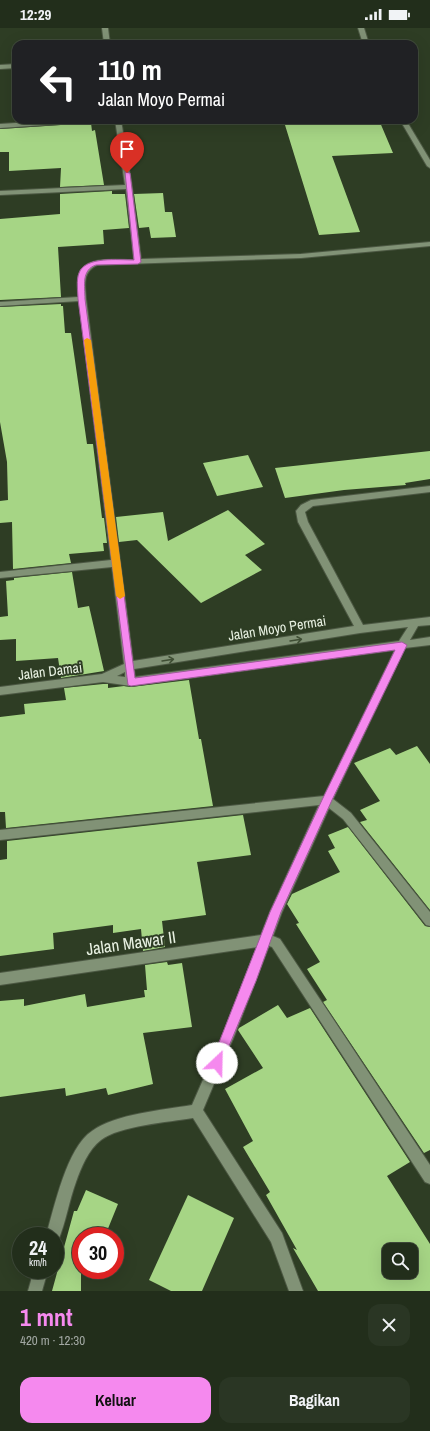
<!DOCTYPE html>
<html lang="id">
<meta charset="utf-8">
<style>
:root{--surface:#222e1b;--page:#2a3624;--text:#f1f3f6;--muted:#a2a8a3;--line:#3f4a3a;--accent:#f589ee}
body{margin:0;font-family:"Archivo Narrow",sans-serif;background:var(--page);color:var(--text);height:100vh;display:flex;flex-direction:column;font-size:15px;white-space:nowrap}
*{box-sizing:border-box;margin:0}
p{font-size:13px;color:var(--muted)}
.icon{flex:none;width:22px;height:22px;fill:none;stroke:currentColor;stroke-width:2;stroke-linecap:round;stroke-linejoin:round}
.map{position:relative;height:1263px;overflow:hidden}
.details{display:flex;flex-direction:column;background:var(--surface);flex:1}
.details>*{flex:none}
.banner{position:absolute;left:12px;top:12px;width:406px;height:84px;border-radius:12px;box-shadow:0 4px 16px #0002,0 0 0 1px var(--line);background:#202124;color:#fff;overflow:hidden}
.tools{position:absolute;left:382px;top:1215px;display:grid;gap:8px}
.tools a{display:grid;place-items:center;width:36px;height:36px;border-radius:8px;background:var(--surface);box-shadow:0 4px 16px #0002,0 0 0 1px var(--line);font-size:20px}
.speed{position:absolute;left:12px;top:1199px;display:flex;gap:8px;font-size:20px;font-weight:700;text-align:center}
.speed>*{display:grid;place-content:center;width:52px;height:52px;border-radius:50%;background:var(--surface);box-shadow:0 4px 16px #0002,0 0 0 1px var(--line);line-height:1}
.speed small{font-size:10px;font-weight:400}
.speed .limit{border:6px solid #d22;background:#fff;color:#111}
.pin{position:absolute;display:grid;place-items:center;width:34px;height:34px;color:#fff;margin:-41px -17px;border-radius:50% 50% 50% 0;rotate:-45deg;box-shadow:0 0 4px #0007}
.pin .icon{rotate:45deg}
.me{position:absolute;width:44px;margin:-22px;rotate:24deg;stroke-linejoin:round;filter:drop-shadow(0 0 3px #0008)}
.turn{display:flex;align-items:center;gap:14px;height:84px;padding:0 20px;font-size:18px}
.turn .icon{width:52px;height:52px;stroke-width:2.5}
.turn b{display:block;font-size:28px;line-height:34px}
.round{display:grid;place-items:center;flex:none;width:42px;height:42px;border-radius:12px;background:var(--page)}
.summary{display:flex;align-items:center;justify-content:space-between;height:68px;padding:0 20px}
h1{font-size:24px;font-weight:800;line-height:30px;color:var(--accent)}
.button{display:flex;gap:8px;margin-top:auto;padding:8px 20px}
.button a{flex:1;height:46px;border-radius:12px;background:var(--accent);color:#111;font-size:16px;font-weight:800;line-height:46px;text-align:center}
.button a+a{background:var(--page);color:var(--text)}
.status{display:flex;justify-content:space-between;align-items:center;height:28px;padding:0 20px;background:var(--surface);direction:ltr}
.status svg{height:11px;fill:currentColor}
.map>svg:first-child{display:block}
.building{fill:#a6d585;fill-rule:evenodd}
.lines{fill:none;stroke-linecap:round;stroke-linejoin:round}
.street-casing{stroke:#4c5843;stroke-width:2}
.street{fill:#819276;fill-rule:evenodd}
.oneway{stroke:#3f4e34}
.route{fill:#f589ee;stroke:#9f599b}
.slow{fill:#f59e0b}
.labels{text-anchor:middle;stroke-width:4;stroke-linejoin:round;paint-order:stroke}
.street-label{font-size:14px;fill:#e7f0e1;stroke:#2e3d24}
.near-street-label{font-size:17px;fill:#e7f0e1;stroke:#2e3d24}
</style>
<div class="status"><b>12:29</b><svg viewBox="0 0 49 12"><path d="M0 12V9h3v3zM5 12V6h3v6zM10 12V3h3v9zM15 12V0h3v12zM26 1h20v11H26zM47 4h2v5h-2z"/></svg></div>
<div class="map">
<svg width="430" height="1263" viewBox="0 0 430 1263">
<rect width="100%" height="100%" fill="#2e3d24"/>
<g class="building">
<polygon points="379,92 393,125 332,128 360,204 319,207 285,97"/>
<polygon points="91,95 92,103 95,102 104,157 60,159 61,140 9,143 9,124 0,124 0,101"/>
<polygon points="112,163 112,166 125,166 129,200 103,202 104,216 58,219 61,269 0,272 0,191 60,186 60,166"/>
<polygon points="163,165 165,184 172,184 176,209 151,210 149,199 139,200 134,166"/>
<polygon points="61,276 61,278 63,278 65,305 71,305 87,416 93,416 102,490 104,490 107,515 103,515 104,523 69,526 71,535 13,541 12,494 0,495 0,473 8,472 7,434 0,394 0,279"/>
<polygon points="430,423 430,451 405,455 406,457 344,462 285,470 275,440"/>
<polygon points="248,427 263,459 217,468 203,435"/>
<polygon points="228,482 265,516 245,527 262,542 201,575 137,512 119,514 116,489 163,484 168,513"/>
<polygon points="72,544 78,580 89,578 104,643 61,650 58,630 16,633 16,611 0,612 0,589 8,588 6,553 14,552 14,550"/>
<polygon points="189,652 199,711 201,711 213,778 6,800 5,784 0,784 0,689 25,686 24,676 66,672 64,660 103,656 108,656 108,660 124,658 131,659"/>
<polygon points="417,718 430,736 430,882 360,794 367,792 360,782 380,773 354,735 390,720 396,727"/>
<polygon points="243,787 251,827 197,834 206,887 162,893 165,919 143,923 141,901 113,905 113,897 53,905 54,921 0,928 0,832 7,831 7,813"/>
<polygon points="348,799 425,898 430,899 430,1122 424,1125 323,974 327,972 307,941 320,934 296,896 299,895 287,876 292,866 340,844 328,823 335,820 328,807"/>
<polygon points="167,934 168,937 182,935 192,999 143,1005 153,1056 108,1067 106,1060 66,1068 65,1060 0,1069 0,973 24,971 24,978 85,966 87,979 145,969 144,962 147,962 145,937"/>
<path d="M278 977 287 990 310 980 410 1134 387 1148 430 1216V1263H318L293 1220 297 1222 266 1167 270 1164 243 1119 253 1113 225 1061 263 1040 238 1002 239 1000ZM389 1222H411V1244H389Z"/>
<polygon points="86,1162 118,1176 105,1208 81,1208 81,1263 52,1263 74,1183 77,1183"/>
<polygon points="188,1167 234,1190 202,1263 171,1263 149,1252"/>
</g>
<g class="lines">
<defs>
<g id="street">
<polygon points="102,0 108,0 110,16 104,16"/>
<polygon points="358,0 364,0 369,16 363,16"/>
<polygon points="16,36 16,40 0,41 0,37"/>
<polygon points="62,92 93,92 90,94 0,100 0,96"/>
<path d="M115 92H121L132 159 141 231 301 226 430 214V218L301 230 97 237C82 244 85 257 86 271L133 633 354 598 298 494 296 483 301 477 311 472 430 458V464L313 478 305 484 308 494 363 597 430 589V597L418 598 410 612 430 609V617L405 620 333 771 351 785 430 884V898L426 897 343 791 329 780 282 884 273 908 280 911 430 1137V1156L425 1154 272 919 269 918 235 1006 203 1082 282 1205 303 1263H289L271 1214 193 1090C169 1094 119 1098 101 1112 88 1122 81 1140 76 1154 69 1173 66 1194 58 1213L55 1214V1208H46C54 1180 67 1119 92 1103 115 1086 163 1082 192 1077L223 1006 257 919 0 957V945L261 907 270 884 319 777 0 812V802L324 768 395 622 131 658 103 654 0 667V659L102 646 124 636 112 539 0 550V544L111 532 79 273 0 278V274L78 269C78 263 77 256 78 250 82 226 117 232 134 232L126 161 0 167V163L125 157ZM408 599 399 613 135 649 134 641 360 605ZM125 644V649L117 648Z"/>
<polygon points="400,92 406,92 430,132 430,140 427,138"/>
<polygon points="34,1242 48,1242 42,1263 28,1263"/>
</g>
</defs>
<use href="#street" class="street-casing"/>
<use href="#street" class="street"/>
</g>
<defs><path id="oneway-shaft" d="M-6 0H5M1.5-3L5.5 0L1.5 3" fill="none" stroke-width="1.6" stroke-linecap="round" stroke-linejoin="round"/></defs>
<g class="oneway">
<use href="#oneway-shaft" transform="translate(296 612) rotate(-9)"/>
<use href="#oneway-shaft" transform="translate(168 632) rotate(-9)"/>
</g>
<path class="route" d="M125 144 130 145 141 234 138 236 96 237C81 242 85 258 85 271L135 650 402 614 407 617 332 772 281 884 256 953 222 1035 221 1039 217 1040 212 1039 211 1035 270 884 322 772 395 622 131 658 128 657 78 271C78 264 76 252 79 245 85 228 119 232 134 232Z"/>
<polygon class="slow" points="87,310 91,312 125,568 120,571 116,568 84,312"/>
<g class="labels">
<g class="street-label">
<text transform="translate(277 600) rotate(-9)" y="5">Jalan Moyo Permai</text>
<text transform="translate(50 643) rotate(-7)" y="5">Jalan Damai</text>
</g>
<g class="near-street-label">
<text transform="translate(131 915) rotate(-8)" y="6">Jalan Mawar II</text>
</g>
</g>
</svg>
<div class="tools">
<a><svg class="icon" aria-label="search" viewBox="0 0 24 24"><circle cx="10" cy="10" r="6"/><path d="M15 15l6 6"/></svg></a>
</div>
<div class="speed"><div>24<small>km/h</small></div><div class="limit">30</div></div>
<div class="pin" style="left:127px;top:145px;background:#d93025"><svg class="icon" aria-label="arrive" viewBox="0 0 24 24"><path d="M6 21V4h12l-3 4 3 4H6"/></svg></div>
<svg class="me" style="left:217px;top:1035px" viewBox="-20 -20 40 40"><circle r="19" fill="#fff"/><path d="M0-13L10 11 0 6-10 11z" fill="#f589ee"/></svg>
<div class="banner">
<div class="turn"><svg class="icon" aria-label="left" viewBox="0 0 24 24"><path d="M17 20v-9H6M10 6l-5 5 5 5"/></svg><div><b>110 m</b>Jalan Moyo Permai</div></div>
</div>
</div>
<section class="details">
<div class="summary"><div><h1>1 mnt</h1><p>420 m · 12:30</p></div><a class="round"><svg class="icon" aria-label="close" viewBox="0 0 24 24"><path d="M6 6l12 12M18 6L6 18"/></svg></a></div>
<div class="button"><a>Keluar</a><a>Bagikan</a></div>
</section>
